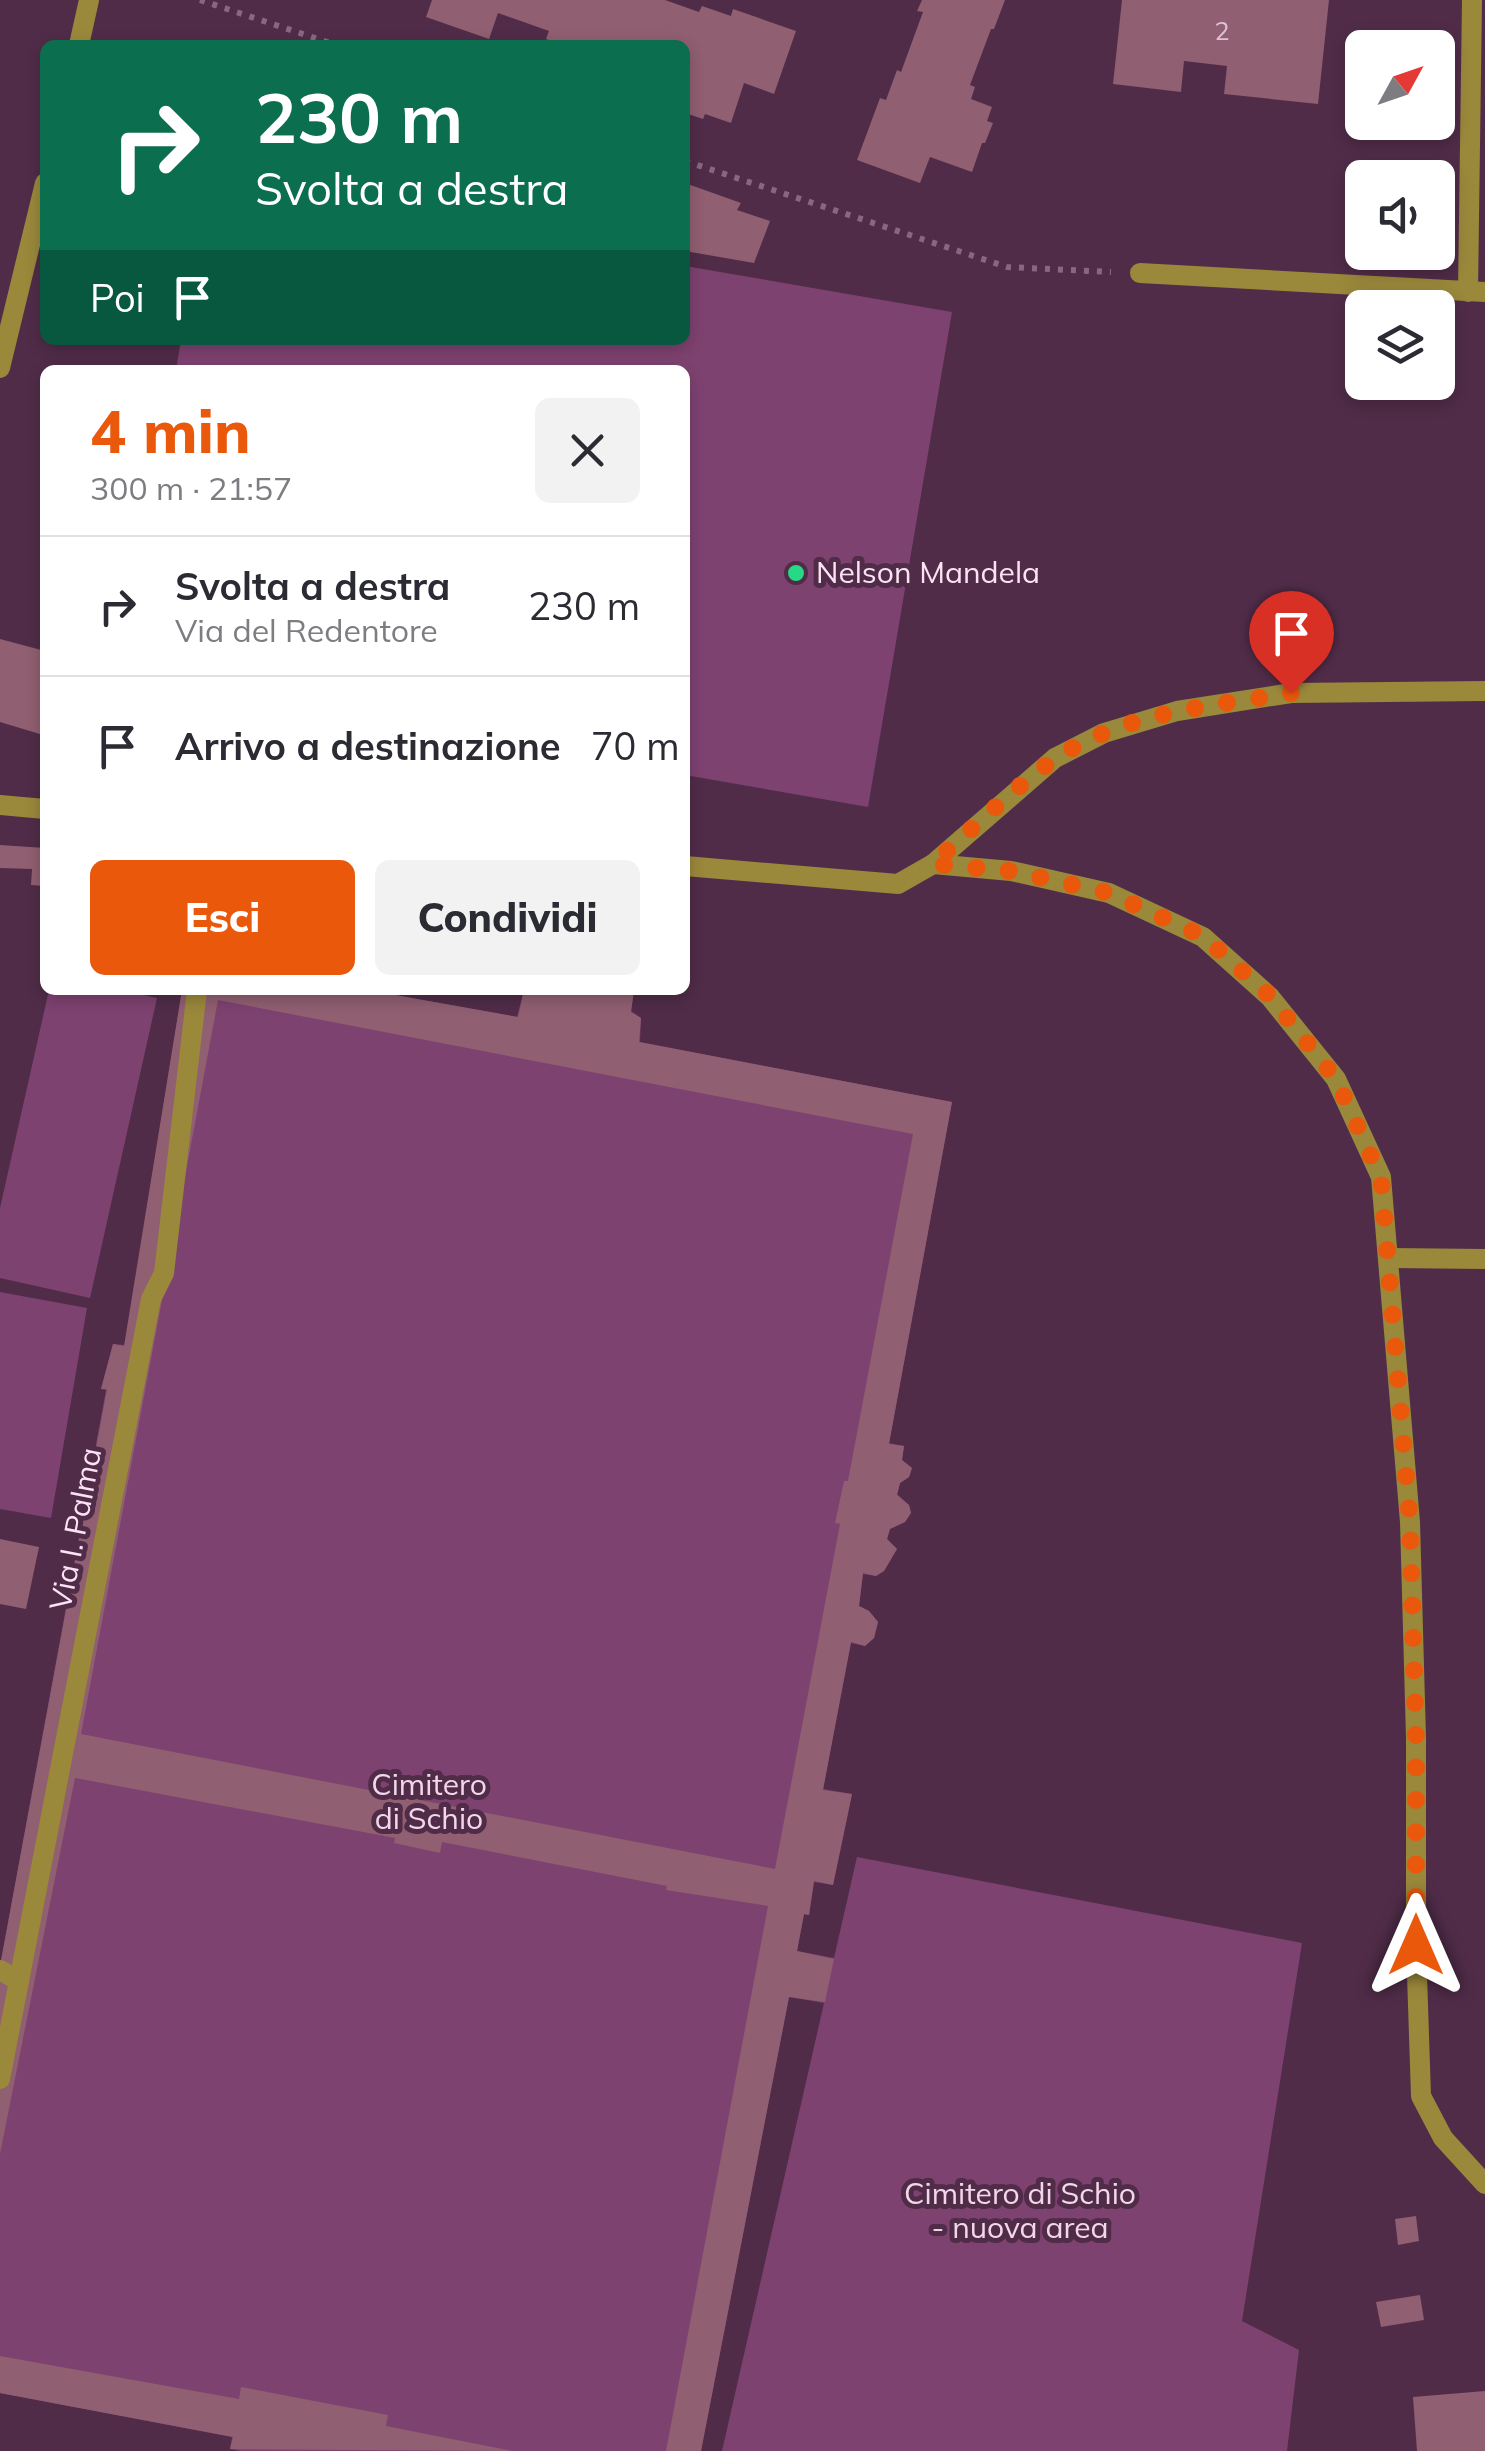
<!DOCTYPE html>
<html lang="it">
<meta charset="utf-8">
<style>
:root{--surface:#fff;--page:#f2f2f3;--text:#2b2b33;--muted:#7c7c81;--line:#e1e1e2;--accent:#ea580c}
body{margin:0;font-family:Mulish,sans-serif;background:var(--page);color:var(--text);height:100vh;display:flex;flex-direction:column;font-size:38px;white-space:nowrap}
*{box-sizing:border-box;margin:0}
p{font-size:32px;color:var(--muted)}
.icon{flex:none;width:55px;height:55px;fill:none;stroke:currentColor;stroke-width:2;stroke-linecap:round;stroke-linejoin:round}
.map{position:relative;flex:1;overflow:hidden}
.side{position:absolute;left:40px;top:365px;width:650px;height:630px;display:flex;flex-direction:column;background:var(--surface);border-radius:15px;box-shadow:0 5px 15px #0003}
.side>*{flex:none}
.top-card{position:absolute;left:40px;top:40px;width:650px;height:305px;border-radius:15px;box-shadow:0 5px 15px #0003;background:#0b6e4f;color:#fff;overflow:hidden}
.needle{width:65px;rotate:50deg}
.tools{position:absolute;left:1345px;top:30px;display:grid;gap:20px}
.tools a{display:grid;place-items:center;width:110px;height:110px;border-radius:15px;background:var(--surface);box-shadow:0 5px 15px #0003;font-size:50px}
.pin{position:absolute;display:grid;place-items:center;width:85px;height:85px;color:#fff;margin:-102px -42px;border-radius:50% 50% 50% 0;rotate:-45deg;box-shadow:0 0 10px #0007}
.pin .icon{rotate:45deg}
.me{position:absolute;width:110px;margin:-55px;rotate:0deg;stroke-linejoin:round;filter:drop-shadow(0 0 8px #0008)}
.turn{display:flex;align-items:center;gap:35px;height:210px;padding:0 50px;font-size:45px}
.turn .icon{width:130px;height:130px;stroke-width:2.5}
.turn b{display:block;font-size:70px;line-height:85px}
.then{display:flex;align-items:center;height:95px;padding:0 50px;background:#0003;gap:20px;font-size:38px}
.round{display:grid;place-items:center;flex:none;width:105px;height:105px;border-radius:15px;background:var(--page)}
.overview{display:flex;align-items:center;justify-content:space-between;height:170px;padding:0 50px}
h1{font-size:60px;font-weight:800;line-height:75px;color:var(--accent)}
.action{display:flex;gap:20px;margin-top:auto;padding:20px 50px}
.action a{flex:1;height:115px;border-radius:15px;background:var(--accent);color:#fff;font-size:40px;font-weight:800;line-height:115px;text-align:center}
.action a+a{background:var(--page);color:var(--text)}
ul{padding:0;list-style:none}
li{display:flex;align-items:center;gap:30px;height:140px;padding:0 50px;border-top:2px solid var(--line)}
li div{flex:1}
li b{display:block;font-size:38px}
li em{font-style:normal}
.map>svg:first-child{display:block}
.green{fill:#7e4270}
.building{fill:#905f71;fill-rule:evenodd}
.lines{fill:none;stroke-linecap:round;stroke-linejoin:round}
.path{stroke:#886881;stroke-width:6;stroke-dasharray:5 8;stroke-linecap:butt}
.service{stroke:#9a883b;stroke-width:20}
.pedestrian{stroke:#9a883b;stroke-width:20}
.minor{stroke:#9a883b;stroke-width:20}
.tertiary{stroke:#9a883b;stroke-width:20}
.route{stroke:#ea580c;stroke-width:18;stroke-dasharray:0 32.4}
.poi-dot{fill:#27d885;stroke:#502c48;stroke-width:4}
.labels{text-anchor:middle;stroke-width:10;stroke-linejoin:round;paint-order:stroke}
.number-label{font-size:25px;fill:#e0c2d3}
.poi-label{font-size:30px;fill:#fbe3f4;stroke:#502c48;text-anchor:start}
.street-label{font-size:30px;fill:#fbe3f4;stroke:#502c48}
.park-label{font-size:30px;fill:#f2d7ea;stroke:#502c48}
</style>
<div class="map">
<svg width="1485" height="2451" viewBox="0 0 1485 2451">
<rect width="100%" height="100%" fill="#502c48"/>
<g class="green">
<polygon points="685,266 952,312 868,807 685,775 685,370 176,370 181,340 685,340"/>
<polygon points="49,990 120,990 157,998 90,1298 0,1278 0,1208"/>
<polygon points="182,990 367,990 517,1017 524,990 634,990 631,1011 641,1018 640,1042 952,1102 889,1443 904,1446 902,1460 912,1468 909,1477 900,1483 897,1494 909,1505 911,1513 905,1522 890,1529 887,1539 897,1549 884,1571 876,1576 863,1574 859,1606 869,1611 878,1622 874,1638 865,1646 851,1643 823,1789 852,1794 833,1885 814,1882 809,1915 804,1914 797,1951 834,1958 857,1857 1302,1943 1242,2321 1299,2350 1287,2451 722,2451 824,2003 789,1997 701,2451 241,2451 230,2449 232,2437 0,2393 0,1966 106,1390 101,1389 113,1344 125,1345"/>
<polygon points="0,1292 87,1308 51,1518 0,1509"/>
</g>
<g class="building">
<polygon points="432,0 665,0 699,12 702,6 731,16 733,9 796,31 774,94 744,83 731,123 705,114 703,119 685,113 685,45 562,45 546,39 549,31 498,13 489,39 426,17"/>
<polygon points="922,0 1005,0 994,29 991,29 970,85 975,87 971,99 992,107 987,121 993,123 985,143 982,143 972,172 930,157 920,183 857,160 880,98 886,100 897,70 901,72 923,12 917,11"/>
<polygon points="1122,0 1329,0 1318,104 1224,94 1227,66 1184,61 1181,92 1113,84"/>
<polygon points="685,183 741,203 737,210 770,221 754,263 685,251"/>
<polygon points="0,639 45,651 43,735 0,722"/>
<polygon points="0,845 45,848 45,886 31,885 32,869 0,868"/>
<path d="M182 990H367L518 1017 524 990H634L631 1012 641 1018 639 1042 952 1102 889 1444 904 1446 902 1460 912 1468 909 1477 900 1483 897 1495 909 1505 911 1513 905 1522 890 1529 887 1539 897 1549 884 1571 876 1576 863 1573 859 1606 869 1611 878 1622 874 1638 865 1646 851 1642 823 1790 852 1794 833 1885 814 1881 809 1915 804 1914 797 1951 834 1959 825 2002 789 1997 701 2451H666L768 1906 666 1890 667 1886 442 1842 440 1853 394 1843 395 1838 75 1778 0 2154V1966L107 1389H101L113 1344 124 1346ZM218 1000 913 1134 848 1481H844L835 1523 840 1524 775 1869 81 1734Z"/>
<polygon points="0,1539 39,1547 26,1609 0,1604"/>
<polygon points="1416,2216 1419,2241 1398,2245 1395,2219"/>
<polygon points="1420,2295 1424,2320 1381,2327 1376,2302"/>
<polygon points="0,2356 239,2399 241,2387 388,2415 386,2426 512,2451 230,2449 233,2437 0,2393"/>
<polygon points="1485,2391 1485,2451 1417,2451 1413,2397"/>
</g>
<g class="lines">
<g class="path">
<polyline points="200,0 336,45"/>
<polyline points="685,161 1007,267 1111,272"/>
</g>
<g class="service">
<polyline points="1468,292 1472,0"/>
<polyline points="0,1970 19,1981 0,2079"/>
</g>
<polyline class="pedestrian" points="19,1981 151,1299 164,1273 197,990"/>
<g class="minor">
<polyline points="79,45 89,0"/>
<polyline points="1140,273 1485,292"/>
<polyline points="0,368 45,183"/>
<polyline points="933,864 1011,871 1109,893 1203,937 1270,997 1336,1079 1381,1177 1410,1522 1416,1738 1416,1945 1421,2096 1443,2138 1485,2184"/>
<polyline points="1389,1258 1485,1259"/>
</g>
<g class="tertiary">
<polyline points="0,805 45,809"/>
<polyline points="685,866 898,884 933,864 1055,758 1104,733 1177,711 1291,693 1485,691"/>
</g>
</g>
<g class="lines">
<path class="route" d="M1291 693C1212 706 1124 712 1055 759 1013 788 972 830 932 864L1012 871 1109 893 1203 936 1270 996 1336 1079 1381 1178 1410 1522 1416 1738V1945"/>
</g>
<circle class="poi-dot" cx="796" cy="573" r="10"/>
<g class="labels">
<g class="number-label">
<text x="1222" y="40">2</text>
</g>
<g class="poi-label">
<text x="816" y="583">Nelson Mandela</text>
</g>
<g class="street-label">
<text transform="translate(76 1529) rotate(-79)" y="10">Via I. Palma</text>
</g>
<g class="park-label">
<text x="429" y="1795">Cimitero<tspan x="429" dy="34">di Schio</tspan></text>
<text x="1020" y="2204">Cimitero di Schio<tspan x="1020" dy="34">- nuova area</tspan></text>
</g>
</g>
</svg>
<div class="tools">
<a><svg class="needle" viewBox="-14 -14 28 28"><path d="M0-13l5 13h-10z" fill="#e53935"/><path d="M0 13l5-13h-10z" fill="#7c7c81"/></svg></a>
<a><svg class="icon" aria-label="sound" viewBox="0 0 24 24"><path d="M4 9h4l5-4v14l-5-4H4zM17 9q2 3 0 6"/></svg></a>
<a><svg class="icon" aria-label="layers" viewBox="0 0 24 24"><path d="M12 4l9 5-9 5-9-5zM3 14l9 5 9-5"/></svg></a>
</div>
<div class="pin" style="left:1291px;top:693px;background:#d93025"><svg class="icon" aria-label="arrive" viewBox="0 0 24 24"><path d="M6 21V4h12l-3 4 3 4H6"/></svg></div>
<svg class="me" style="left:1416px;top:1945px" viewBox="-20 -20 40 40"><path d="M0-17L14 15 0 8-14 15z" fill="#ea580c" stroke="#fff" stroke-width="4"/></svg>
<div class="top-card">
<div class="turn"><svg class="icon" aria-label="right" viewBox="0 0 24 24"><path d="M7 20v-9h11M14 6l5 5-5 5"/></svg><div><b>230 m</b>Svolta a destra</div></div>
<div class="then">Poi<svg class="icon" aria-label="arrive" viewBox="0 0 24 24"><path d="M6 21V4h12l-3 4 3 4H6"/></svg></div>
</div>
<section class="side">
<div class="overview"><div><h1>4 min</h1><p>300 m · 21:57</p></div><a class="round"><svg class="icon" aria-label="close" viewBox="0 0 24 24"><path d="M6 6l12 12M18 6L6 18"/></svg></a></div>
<ul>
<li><svg class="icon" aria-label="right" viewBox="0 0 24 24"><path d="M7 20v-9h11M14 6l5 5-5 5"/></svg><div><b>Svolta a destra</b><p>Via del Redentore</p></div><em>230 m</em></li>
<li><svg class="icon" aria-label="arrive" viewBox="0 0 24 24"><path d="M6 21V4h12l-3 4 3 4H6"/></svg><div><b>Arrivo a destinazione</b></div><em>70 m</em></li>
</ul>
<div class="action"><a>Esci</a><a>Condividi</a></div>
</section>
</div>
